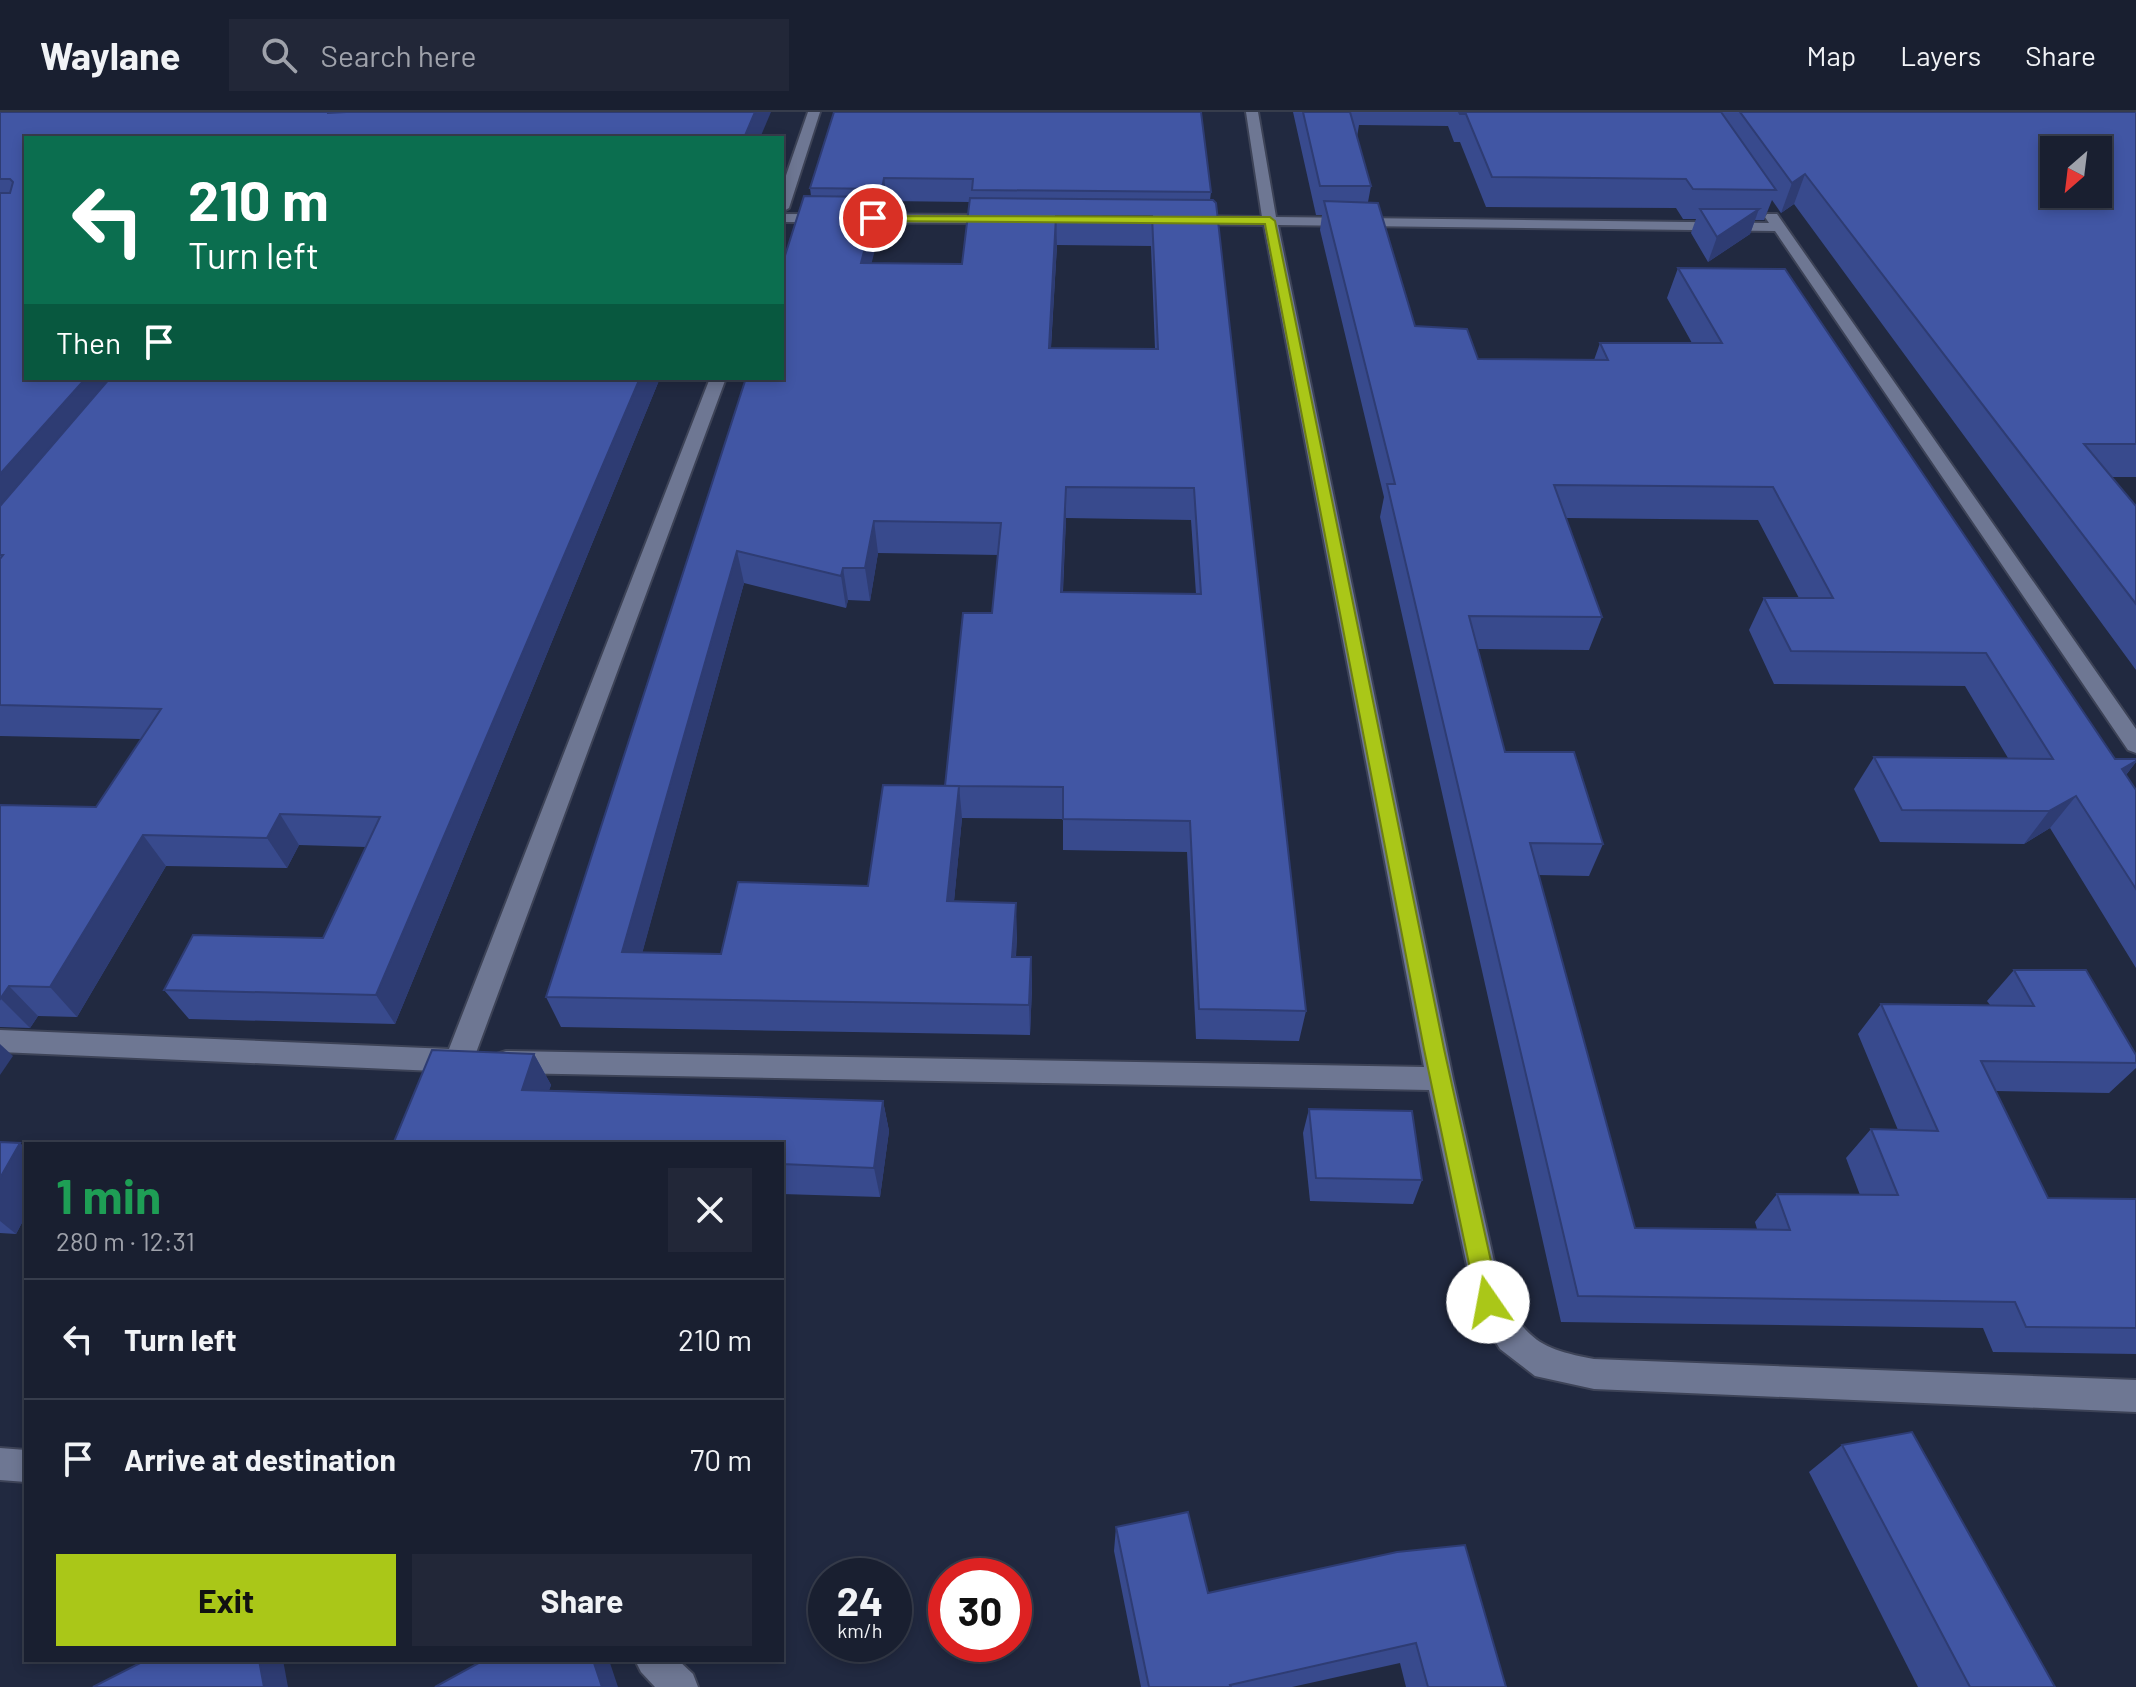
<!DOCTYPE html>
<meta charset="utf-8">
<style>
:root{--surface:#191f30;--page:#222738;--text:#f1f3f6;--muted:#9fa2ab;--line:#373d4c;--accent:#aac718}
body{margin:0;font-family:Barlow,sans-serif;background:var(--page);color:var(--text);height:100vh;display:flex;flex-direction:column;font-size:30px;white-space:nowrap}
*{box-sizing:border-box;margin:0}
p{font-size:26px;color:var(--muted)}
.icon{flex:none;width:44px;height:44px;fill:none;stroke:currentColor;stroke-width:2;stroke-linecap:round;stroke-linejoin:round}
.map{position:relative;flex:1;overflow:hidden}
.panel{position:absolute;left:24px;top:1030px;width:760px;height:520px;display:flex;flex-direction:column;background:var(--surface);border-radius:0px;box-shadow:0 4px 12px #0003,0 0 0 2px var(--line)}
.panel>*{flex:none}
.guide{position:absolute;left:24px;top:24px;width:760px;height:244px;border-radius:0px;box-shadow:0 4px 12px #0003,0 0 0 2px var(--line);background:#0b6e4f;color:#fff;overflow:hidden}
.needle{width:52px;rotate:208deg}
.buttons{position:absolute;left:2040px;top:24px;display:grid;gap:16px}
.buttons a{display:grid;place-items:center;width:72px;height:72px;border-radius:0px;background:var(--surface);box-shadow:0 4px 12px #0003,0 0 0 2px var(--line);font-size:40px}
.speed{position:absolute;left:808px;top:1446px;display:flex;gap:16px;font-size:40px;font-weight:700;text-align:center}
.speed>*{display:grid;place-content:center;width:104px;height:104px;border-radius:50%;background:var(--surface);box-shadow:0 4px 12px #0003,0 0 0 2px var(--line);line-height:1}
.speed small{font-size:20px;font-weight:400}
.speed .limit{border:12px solid #d22;background:#fff;color:#111}
.pin{position:absolute;display:grid;place-items:center;width:68px;height:68px;color:#fff;margin:-34px;border:4px solid #fff;border-radius:50%;box-shadow:0 2px 8px #0007}
.me{position:absolute;width:88px;margin:-44px;rotate:348deg;stroke-linejoin:round;filter:drop-shadow(0 0 6px #0008)}
.turn{display:flex;align-items:center;gap:28px;height:168px;padding:0 32px;font-size:36px}
.turn .icon{width:104px;height:104px;stroke-width:2.5}
.turn b{display:block;font-size:56px;line-height:68px}
.then{display:flex;align-items:center;height:76px;padding:0 32px;background:#0003;gap:16px;font-size:30px}
.round{display:grid;place-items:center;flex:none;width:84px;height:84px;border-radius:0px;background:var(--page)}
.head{display:flex;align-items:center;justify-content:space-between;height:136px;padding:0 32px}
h1{font-size:48px;font-weight:700;line-height:60px;color:#1e9e55}
.primary-button{display:flex;gap:16px;margin-top:auto;padding:16px 32px}
.primary-button a{flex:1;height:92px;border-radius:0px;background:var(--accent);color:#111;font-size:32px;font-weight:700;line-height:92px;text-align:center}
.primary-button a+a{background:var(--page);color:var(--text)}
ul{padding:0;list-style:none}
li{display:flex;align-items:center;gap:24px;height:120px;padding:0 32px;border-top:2px solid var(--line)}
li div{flex:1}
li b{display:block;font-size:30px}
li em{font-style:normal}
header{display:flex;align-items:center;gap:48px;box-sizing:border-box;height:112px;padding:0 40px;background:var(--surface);border-bottom:2px solid var(--line)}
header strong{font-size:38px}
nav{display:flex;gap:44px;margin-inline-start:auto;font-size:28px}
.search{width:560px;height:72px;background:var(--page);display:flex;align-items:center;gap:20px;box-sizing:border-box;padding:0 28px;border-radius:0px;color:var(--muted);font-size:30px}
.map>svg:first-child{display:block}
.lines{fill:none;stroke-linecap:round;stroke-linejoin:round}
.minor-casing{stroke:#3d4357;stroke-width:4}
.minor{fill:#6e7793;fill-rule:evenodd}
.wall{fill:#384a8d;fill-rule:evenodd}
.shaded-wall{fill:#2e3c73}
.building{fill:#4156a4;stroke:#2e3c73;stroke-width:2;fill-rule:evenodd}
.route{fill:#aac718;stroke:#6e8110;stroke-width:2}
</style>
<header>
<strong>Waylane</strong>
<div class="search"><svg class="icon" aria-label="search" viewBox="0 0 24 24"><circle cx="10" cy="10" r="6"/><path d="M15 15l6 6"/></svg>Search here</div>
<nav><a>Map</a><a>Layers</a><a>Share</a></nav>
</header>
<div class="map">
<svg width="2136" height="1575" viewBox="0 0 2136 1575">
<rect width="100%" height="100%" fill="#212940"/>
<g class="lines">
<defs>
<g id="minor">
<polygon points="808,0 820,0 789,96 782,100 782,75"/>
<path d="M1246 0H1258L1276 105 1769 111 1765 105 1767 102H1777L2136 617V641L2128 638 1775 119 1278 113 1453 967 1502 1185C1530 1230 1542 1237 1594 1247L2136 1268V1300L1594 1277 1535 1264 1500 1237 1477 1200 1429 978 506 961 497 958 493 950 497 942 506 939 1424 955 1264 113 1184 112 1177 108 1184 104 1262 105Z"/>
<polygon points="782,102 1000,103 1007,107 1000,111 782,110"/>
<polygon points="710,266 726,266 470,957 458,960 0,940 0,918 449,937"/>
<polygon points="0,1336 26,1338 26,1370 0,1368"/>
<polygon points="635,1548 678,1548 693,1562 698,1575 655,1575 641,1560"/>
</g>
</defs>
<use href="#minor" class="minor-casing"/>
<use href="#minor" class="minor"/>
</g>
<g class="wall">
<polygon points="0,0 26,26 26,266 660,266 395,912 189,907 164,878 323,826 366,735 299,733 287,756 166,754 77,905 38,904 30,916 0,915 0,693 96,695 141,627 0,624"/>
<path d="M834 0 1211 80 1210 88 1306 899 1299 929 1196 927 1187 740 1063 738V707L962 706 954 789 1017 822 1016 845H1031L1032 875 1030 923 561 915 546 885 811 84 810 76ZM887 89 970 90 962 152 871 151 881 114 879 100H884ZM1057 133 1151 134 1155 237 1051 236ZM1066 406 1191 408 1196 482 1063 480ZM878 441 998 443 992 501 945 674 868 774 721 842 642 841 744 471 846 496 848 488 870 489Z"/>
<polygon points="1293,0 2136,0 2136,365 2112,365 2136,394 2136,558 1794,92 1781,101 1772,88 1764,108 1755,108 1750,122 1708,150 1691,121 1696,107 1683,107 1676,96 1486,95 1460,30 1454,30 1448,14 1359,13 1357,25 1371,74 1368,90 1415,214 1478,247 1594,248 1600,231 1692,231 1667,186 1678,156 2115,647 2136,647 2136,650 2126,663 2136,678 2136,856 2050,716 2024,732 1880,730 1854,677 1874,645 2008,646 1965,574 1774,572 1749,518 1764,486 1799,486 1758,408 1566,406 1602,505 1589,538 1478,537 1505,640 1603,732 1589,764 1538,763 1635,1116 1757,1117 1755,1110 1777,1082 1860,1083 1846,1046 1871,1017 1898,1018 1858,922 1881,892 1990,893 1987,889 2014,858 2136,943 2136,956 2109,981 1996,979 2048,1086 2136,1087 2136,1242 1993,1240 1983,1216 1561,1210 1380,405 1384,385 1320,118 1322,103 1316,103"/>
<polygon points="534,942 551,973 549,978 883,989 889,1019 880,1085 782,1082 782,1032 393,1032"/>
<polygon points="1309,997 1422,1068 1413,1092 1310,1089 1303,1021"/>
<polygon points="0,1030 26,1036 26,1103 16,1122 0,1121"/>
<polygon points="1842,1333 2055,1575 1918,1575 1809,1360"/>
<polygon points="1116,1415 1208,1481 1397,1440 1506,1575 1406,1575 1400,1551 1292,1575 1141,1575 1114,1439"/>
</g>
<g class="shaded-wall">
<polygon points="755,0 771,0 760,26 744,26"/>
<polygon points="1805,62 1794,92 1781,101 1792,71"/>
<polygon points="884,66 887,89 884,100 882,77"/>
<polygon points="878,85 881,114 864,181 861,151"/>
<polygon points="1759,97 1750,122 1708,150 1717,125"/>
<polygon points="1056,104 1057,133 1049,266 1049,236"/>
<polygon points="86,266 129,266 0,417 0,362"/>
<polygon points="640,266 660,266 395,912 376,883"/>
<polygon points="1066,375 1066,406 1061,512 1061,480"/>
<polygon points="874,409 878,441 870,489 865,456"/>
<polygon points="737,439 744,471 634,871 622,840"/>
<polygon points="843,456 848,488 846,496 841,464"/>
<polygon points="2136,649 2136,650 2112,680 2122,657"/>
<polygon points="959,674 962,706 951,820 947,789"/>
<polygon points="2076,684 2050,716 2024,732 2049,699"/>
<polygon points="280,702 299,733 287,756 267,726"/>
<polygon points="143,723 166,754 77,905 50,875"/>
<polygon points="1016,791 1017,822 1014,875 1012,845"/>
<polygon points="1031,845 1032,875 1030,923 1029,893"/>
<polygon points="9,874 38,904 30,916 1,887"/>
<polygon points="0,932 13,944 0,963"/>
<polygon points="534,942 551,973 539,1008 522,978"/>
<polygon points="883,989 889,1019 880,1085 874,1056"/>
<polygon points="20,1031 26,1036 26,1103 16,1122 0,1109 0,1066"/>
<polygon points="259,1548 283,1548 288,1575 264,1575"/>
<polygon points="593,1548 609,1548 618,1575 602,1575"/>
</g>
<g class="building">
<polygon points="0,0 328,0 328,1 346,0 755,0 744,26 26,26 26,266 86,266 0,362 0,81 10,81 13,70 10,67 0,67"/>
<polygon points="834,0 1201,0 1211,80 972,78 973,67 884,66 882,77 810,76"/>
<polygon points="1303,0 1350,0 1371,74 1320,74"/>
<polygon points="1459,0 1721,0 1776,78 1693,77 1686,67 1492,65 1466,2 1460,2"/>
<path d="M1740 0H2136V332H2084L2136 394V492L1805 62 1792 71ZM2054 38H2098V82H2054Z"/>
<path d="M804 84 878 85 861 151 962 152 970 86 1213 88 1216 91 1306 899 1199 897 1190 709 1063 707V675L945 674 963 501H992L1001 411 874 409 865 456H843L841 464 737 439 622 840 721 842 738 770 868 774 883 673 959 674 947 789 1016 791 1012 845H1031L1029 893 546 885 746 266H782V153ZM1056 104H1152L1158 237 1049 236ZM1066 375 1194 376 1201 482 1061 480Z"/>
<polygon points="1324,89 1378,91 1415,214 1467,217 1478,247 1608,248 1600,231 1722,231 1678,156 1785,157 2115,647 2136,647 2136,649 2122,657 2136,678 2136,777 2076,684 2049,699 1902,698 1874,645 2053,647 1986,541 1791,539 1764,486 1833,486 1773,375 1554,373 1602,505 1469,504 1505,640 1574,640 1603,732 1530,731 1635,1116 1790,1118 1777,1082 1898,1083 1871,1017 1938,1019 1881,892 2034,894 2014,858 2086,858 2136,943 2136,951 1981,949 2048,1086 2136,1087 2136,1216 2026,1215 2015,1190 1578,1184 1387,372 1395,372"/>
<polygon points="1700,97 1759,97 1717,125"/>
<polygon points="110,266 640,266 376,883 164,878 193,823 323,826 380,705 280,702 267,726 143,723 50,875 9,874 0,887 0,693 96,695 161,597 0,593 0,447 3,443 0,443 0,394"/>
<polygon points="432,938 534,942 522,978 883,989 874,1056 782,1052 782,1032 393,1032"/>
<polygon points="1309,997 1412,999 1422,1068 1316,1066"/>
<polygon points="0,1030 20,1031 0,1066"/>
<polygon points="1912,1320 2055,1575 1970,1575 1842,1333"/>
<polygon points="1188,1400 1208,1481 1397,1440 1465,1433 1506,1575 1428,1575 1416,1531 1230,1573 1231,1575 1149,1575 1116,1415"/>
<polygon points="146,1548 259,1548 264,1575 93,1575"/>
<polygon points="484,1548 593,1548 602,1575 435,1575"/>
</g>
<polygon class="route" points="870,104 1270,105 1275,109 1444,937 1500,1190 1496,1197 1488,1201 1480,1197 1477,1190 1424,937 1265,112 873,109 870,108"/>
</svg>
<div class="buttons">
<a><svg class="needle" viewBox="-14 -14 28 28"><path d="M0-13l5 13h-10z" fill="#e53935"/><path d="M0 13l5-13h-10z" fill="#9fa2ab"/></svg></a>
</div>
<div class="speed"><div>24<small>km/h</small></div><div class="limit">30</div></div>
<div class="pin" style="left:873px;top:106px;background:#d93025"><svg class="icon" aria-label="arrive" viewBox="0 0 24 24"><path d="M6 21V4h12l-3 4 3 4H6"/></svg></div>
<svg class="me" style="left:1488px;top:1190px" viewBox="-20 -20 40 40"><circle r="19" fill="#fff"/><path d="M0-13L10 11 0 6-10 11z" fill="#aac718"/></svg>
<div class="guide">
<div class="turn"><svg class="icon" aria-label="left" viewBox="0 0 24 24"><path d="M17 20v-9H6M10 6l-5 5 5 5"/></svg><div><b>210 m</b>Turn left</div></div>
<div class="then">Then<svg class="icon" aria-label="arrive" viewBox="0 0 24 24"><path d="M6 21V4h12l-3 4 3 4H6"/></svg></div>
</div>
<section class="panel">
<div class="head"><div><h1>1 min</h1><p>280 m · 12:31</p></div><a class="round"><svg class="icon" aria-label="close" viewBox="0 0 24 24"><path d="M6 6l12 12M18 6L6 18"/></svg></a></div>
<ul>
<li><svg class="icon" aria-label="left" viewBox="0 0 24 24"><path d="M17 20v-9H6M10 6l-5 5 5 5"/></svg><div><b>Turn left</b></div><em>210 m</em></li>
<li><svg class="icon" aria-label="arrive" viewBox="0 0 24 24"><path d="M6 21V4h12l-3 4 3 4H6"/></svg><div><b>Arrive at destination</b></div><em>70 m</em></li>
</ul>
<div class="primary-button"><a>Exit</a><a>Share</a></div>
</section>
</div>
